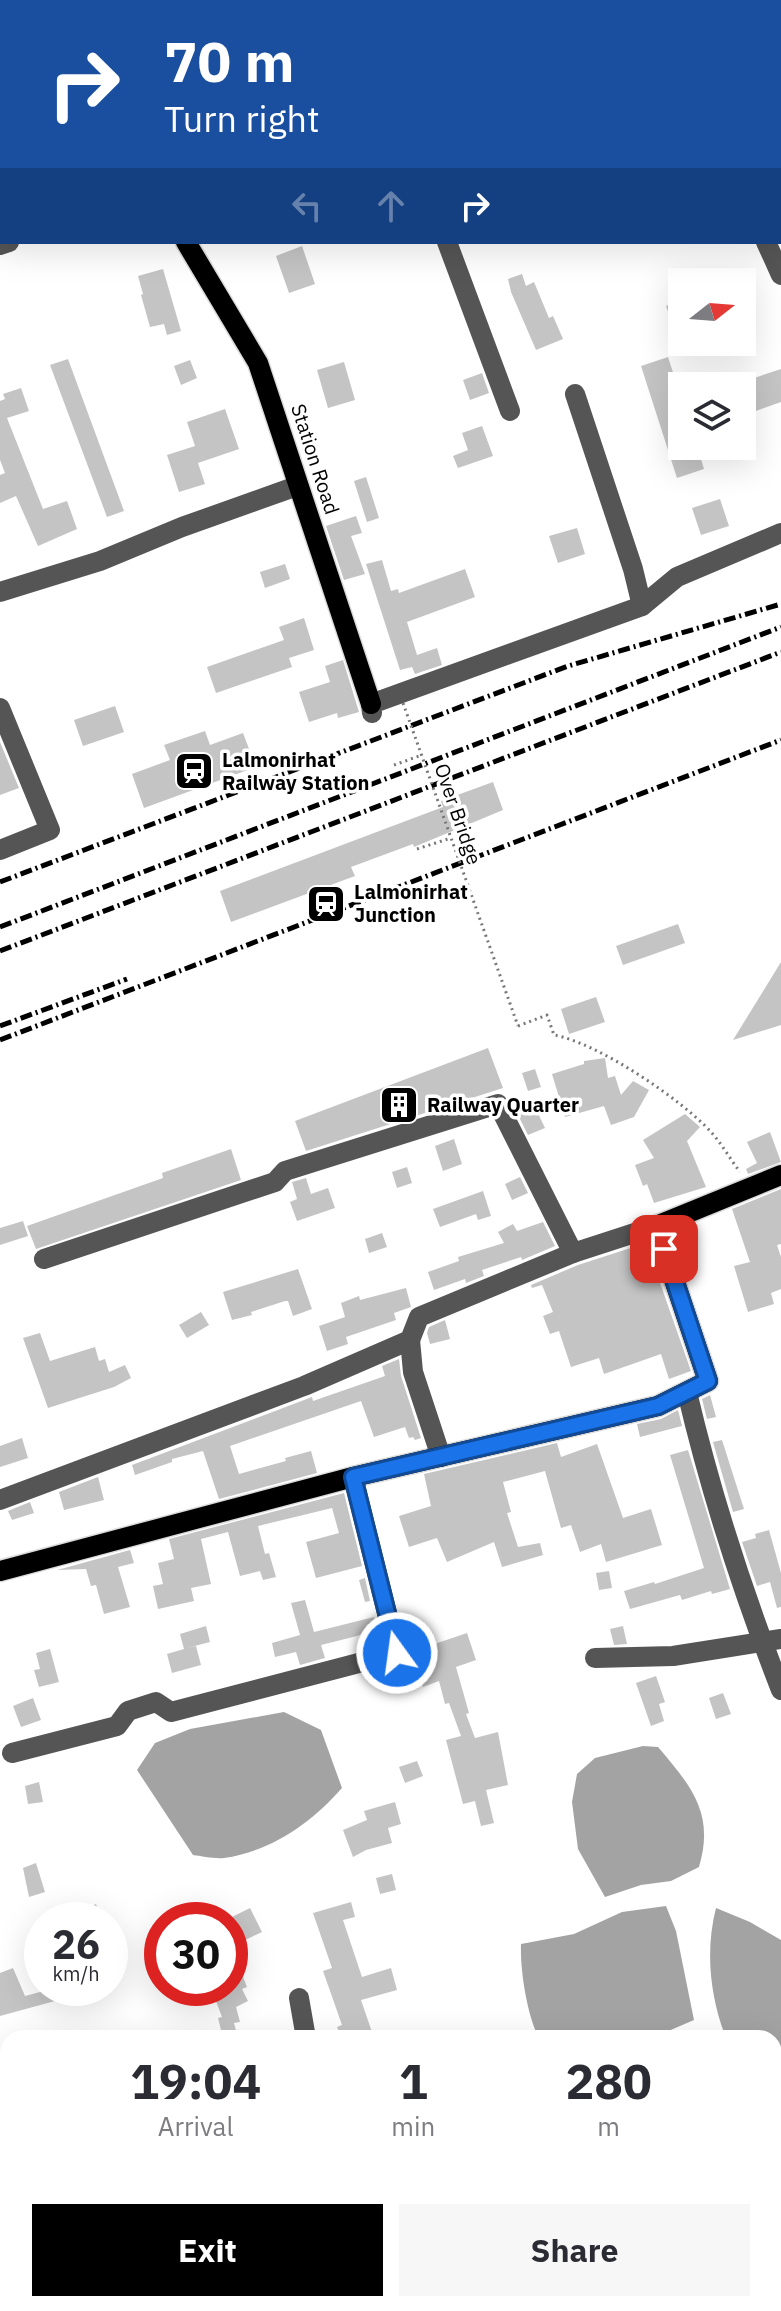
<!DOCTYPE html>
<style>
:root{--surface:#fff;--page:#f7f7f7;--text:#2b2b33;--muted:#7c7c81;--accent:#000}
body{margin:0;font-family:"IBM Plex Sans",sans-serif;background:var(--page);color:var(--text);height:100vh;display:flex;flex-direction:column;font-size:30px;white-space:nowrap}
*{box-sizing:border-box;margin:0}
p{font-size:26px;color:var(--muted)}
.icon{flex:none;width:44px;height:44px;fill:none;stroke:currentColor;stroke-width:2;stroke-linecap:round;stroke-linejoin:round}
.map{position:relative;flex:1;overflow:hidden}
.drawer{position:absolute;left:0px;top:2030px;width:782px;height:282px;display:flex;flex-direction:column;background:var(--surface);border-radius:24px 24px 0 0;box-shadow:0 8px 32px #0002}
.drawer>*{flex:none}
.banner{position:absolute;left:0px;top:0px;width:782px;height:244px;box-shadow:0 8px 32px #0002;background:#1a4fa0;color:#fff;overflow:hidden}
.needle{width:52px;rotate:73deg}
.fabs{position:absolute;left:668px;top:268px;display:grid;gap:16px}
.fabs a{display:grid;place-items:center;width:88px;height:88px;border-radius:0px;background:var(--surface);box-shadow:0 8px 32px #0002;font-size:40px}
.speed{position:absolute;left:24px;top:1902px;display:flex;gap:16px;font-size:40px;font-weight:700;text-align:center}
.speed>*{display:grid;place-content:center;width:104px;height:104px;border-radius:50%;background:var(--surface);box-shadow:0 8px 32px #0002;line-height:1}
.speed small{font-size:20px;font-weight:400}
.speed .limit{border:12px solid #d22;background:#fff;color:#111}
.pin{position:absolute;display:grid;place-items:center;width:68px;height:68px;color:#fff;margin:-34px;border-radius:16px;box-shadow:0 4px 12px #0006}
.me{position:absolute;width:88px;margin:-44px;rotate:346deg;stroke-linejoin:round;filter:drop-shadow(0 0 6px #0008)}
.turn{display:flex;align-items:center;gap:28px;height:168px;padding:0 32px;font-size:36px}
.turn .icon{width:104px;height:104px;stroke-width:2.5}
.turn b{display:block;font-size:56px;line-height:68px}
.lanes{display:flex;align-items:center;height:76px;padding:0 32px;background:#0003;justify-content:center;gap:40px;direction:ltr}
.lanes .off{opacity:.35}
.eta{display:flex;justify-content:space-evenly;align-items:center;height:136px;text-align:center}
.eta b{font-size:48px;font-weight:700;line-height:56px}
.action{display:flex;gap:16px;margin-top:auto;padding:16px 32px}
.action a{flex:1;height:92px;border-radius:0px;background:var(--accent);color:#fff;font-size:32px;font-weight:700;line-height:92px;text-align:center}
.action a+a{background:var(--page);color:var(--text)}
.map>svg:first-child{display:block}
.green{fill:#dcdcdc}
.water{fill:#a3a3a3}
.building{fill:#c4c4c4}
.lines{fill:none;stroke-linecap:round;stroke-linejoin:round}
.major-casing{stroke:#dbdbdb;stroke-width:23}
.path{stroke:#777;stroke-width:3;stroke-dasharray:2 4;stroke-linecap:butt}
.minor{stroke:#555;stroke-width:20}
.major{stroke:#000;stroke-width:20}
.rail{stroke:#000;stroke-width:5;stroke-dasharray:12 4 2 4;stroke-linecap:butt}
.path-bridge{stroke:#777;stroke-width:3;stroke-dasharray:2 4;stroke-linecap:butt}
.route-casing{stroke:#114b97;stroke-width:20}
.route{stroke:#1a73e8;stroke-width:14}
.labels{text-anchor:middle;stroke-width:7;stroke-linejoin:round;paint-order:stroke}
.street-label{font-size:20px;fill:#000;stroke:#fff}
.poi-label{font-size:20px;font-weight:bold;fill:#000;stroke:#fff;text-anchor:start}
</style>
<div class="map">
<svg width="781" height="2311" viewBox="0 0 781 2311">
<rect width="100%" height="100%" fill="#fff"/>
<polygon class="green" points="0,0 50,2 2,2 0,244"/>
<g class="water">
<path d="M284 1712 321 1730 342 1788C311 1823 272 1851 224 1858 214 1859 202 1856 193 1855L137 1770 155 1743 190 1729Z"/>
<path d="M643 1746 658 1747C691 1786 715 1813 699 1867L671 1881 641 1885 605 1897 578 1849 572 1802 577 1774 595 1758Z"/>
<path d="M666 1906 676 1931 694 2020 652 2038H539C527 2015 520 1970 521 1944L574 1934 622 1912Z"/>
<path d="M716 1908 750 1922 781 1940V2048L774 2059V2038H726C710 1997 705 1951 716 1908Z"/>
<polygon points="424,2304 509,2304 511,2311 429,2311"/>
</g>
<g class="building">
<polygon points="302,246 315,284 289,293 276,256"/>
<polygon points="163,269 181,331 167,335 164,324 150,327 141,295 143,294 138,276"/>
<polygon points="522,274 526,286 534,282 549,318 553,316 563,339 536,350 511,292 508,279"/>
<polygon points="682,300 682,346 680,346 666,306"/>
<polygon points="668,357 682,400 682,446 697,446 704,469 677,478 641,366"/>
<polygon points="68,359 124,511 107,517 50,365"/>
<polygon points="190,360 197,378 181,385 174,366"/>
<polygon points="344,362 355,400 328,408 317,370"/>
<polygon points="781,369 781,402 742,416 742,382"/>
<polygon points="482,373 489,393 470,400 463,380"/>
<polygon points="21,388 29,411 7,418 43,509 67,501 77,529 38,546 16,496 0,503 0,475 5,473 0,460 0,401 5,399 3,394"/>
<polygon points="225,409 239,449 198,463 205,484 179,492 167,455 195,446 187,422"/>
<polygon points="482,426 493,456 458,468 453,456 468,450 462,433"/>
<polygon points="366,477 379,518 367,522 354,481"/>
<polygon points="720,499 729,526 701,535 692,508"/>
<polygon points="356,516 362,533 351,536 365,574 344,580 326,526"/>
<polygon points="577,528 585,554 558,563 549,536"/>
<polygon points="382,560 391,591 398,589 399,593 465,569 475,597 407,622 417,655 437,648 442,665 415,674 412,667 400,670 366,564"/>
<polygon points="285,564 290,579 265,588 260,572"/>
<polygon points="304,618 314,650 289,658 292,667 216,693 207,667 284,640 279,627"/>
<polygon points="343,660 359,712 338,718 337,713 309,722 299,692 330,682 325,666"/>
<polygon points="115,706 124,732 83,746 74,720"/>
<polygon points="205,731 210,745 243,733 256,767 144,808 132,774 170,760 164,745"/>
<polygon points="0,742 19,788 0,795"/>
<polygon points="493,782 503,810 414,847 413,844 351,867 355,876 231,922 220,891 443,807 441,801"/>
<polygon points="678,924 685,943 623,965 616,946"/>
<polygon points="781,962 781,1025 733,1040"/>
<polygon points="596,997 605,1022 569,1034 561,1009"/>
<polygon points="488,1048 503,1088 306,1151 295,1121"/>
<polygon points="605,1058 608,1078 615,1076 621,1095 633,1081 649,1090 634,1117 611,1125 604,1106 565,1117 552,1074 584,1064 584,1061"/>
<polygon points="535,1069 541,1087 528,1091 522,1073"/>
<polygon points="535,1107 545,1128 528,1135 518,1115"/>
<polygon points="685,1114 700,1127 687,1141 706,1187 654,1203 647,1184 643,1186 635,1165 654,1158 643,1140"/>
<polygon points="770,1132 781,1162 748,1174 746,1169 757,1163 747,1142"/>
<polygon points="454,1139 462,1164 443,1171 435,1146"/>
<polygon points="231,1149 241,1180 36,1249 27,1226 163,1178 162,1173"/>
<polygon points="407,1167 412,1183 397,1188 392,1172"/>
<polygon points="520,1177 528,1193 512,1200 505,1184"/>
<polygon points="306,1178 311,1194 328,1188 335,1208 297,1221 290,1202 297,1199 292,1182"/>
<polygon points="781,1189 781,1244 777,1245 781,1257 781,1289 771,1293 774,1304 748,1312 734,1266 750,1262 732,1209"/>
<polygon points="483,1191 491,1216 478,1220 476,1214 440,1227 433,1209"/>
<polygon points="23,1221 28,1236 0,1245 0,1228"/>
<polygon points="543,1222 555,1246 522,1260 521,1257 482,1270 484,1276 466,1283 465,1279 434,1290 428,1272 459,1261 458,1257 504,1243 498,1232 513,1224 517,1231"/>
<polygon points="382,1233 387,1247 369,1253 365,1239"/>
<polygon points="646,1243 691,1371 669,1379 661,1354 604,1374 599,1358 571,1367 559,1331 550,1334 543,1316 553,1312 542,1285 532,1288 531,1285 578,1265"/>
<polygon points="298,1269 312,1309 293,1316 288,1301 285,1301 251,1312 252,1315 232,1320 223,1292"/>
<polygon points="406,1288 411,1307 394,1313 396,1320 346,1337 348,1344 327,1351 319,1326 345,1317 341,1303 359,1296 360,1300"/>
<polygon points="201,1312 209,1325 187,1338 179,1325"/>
<polygon points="445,1320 450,1339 430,1344 427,1333 429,1327"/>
<polygon points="40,1333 50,1361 95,1347 99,1361 105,1359 109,1372 125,1365 131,1378 114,1387 48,1408 23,1338"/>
<polygon points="399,1359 401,1376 421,1438 415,1440 413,1437 409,1438 405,1427 374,1437 361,1401 230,1446 239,1474 286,1461 285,1458 311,1451 317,1473 219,1499 203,1451 172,1459 172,1462 135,1475 132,1465 312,1397 313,1401 385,1376 382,1366"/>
<polygon points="710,1395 716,1417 707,1419 702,1399"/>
<polygon points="678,1410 682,1426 640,1437 637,1424 661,1419"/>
<polygon points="22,1438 28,1458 0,1467 0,1446"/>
<polygon points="722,1440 744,1509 733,1512 713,1442"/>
<polygon points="557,1443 561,1457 597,1444 623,1518 651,1509 662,1545 606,1562 601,1544 580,1552 571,1525 561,1528 545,1471 503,1482 511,1512 507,1513 518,1547 540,1543 543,1555 502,1567 494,1542 447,1562 437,1538 409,1547 399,1516 431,1506 424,1474"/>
<polygon points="688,1450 730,1589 712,1594 711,1591 682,1600 680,1595 630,1609 624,1591 654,1582 655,1584 704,1568 670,1455"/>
<polygon points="98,1477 104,1500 64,1510 59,1492"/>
<polygon points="344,1493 362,1566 316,1578 306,1542 339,1533 332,1508 258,1526 265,1554 269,1553 276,1577 263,1580 260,1571 240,1576 228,1532 201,1539 211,1584 191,1588 194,1601 158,1609 153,1586 163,1584 158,1563 174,1559 169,1539"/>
<polygon points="30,1502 34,1513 12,1520 8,1511"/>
<polygon points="769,1530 781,1573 781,1607 777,1608 770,1582 757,1586 742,1542 756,1538 755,1534"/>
<polygon points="130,1550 134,1563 118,1567 130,1607 104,1614 96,1585 91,1586 86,1569 57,1570"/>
<polygon points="609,1571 612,1588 599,1590 596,1573"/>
<polygon points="365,1578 370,1601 365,1602 359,1580"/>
<polygon points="305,1600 314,1632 374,1617 377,1628 357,1636 321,1645 325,1658 300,1665 296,1652 275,1657 272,1643 300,1635 291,1603"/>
<polygon points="206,1626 210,1642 187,1648 196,1646 201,1665 172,1673 167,1654 184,1649 180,1634"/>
<polygon points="623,1626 627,1644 614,1645 610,1629"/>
<polygon points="467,1633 476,1660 456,1667 469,1713 466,1714 475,1738 498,1732 508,1785 486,1790 494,1823 481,1826 475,1801 463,1804 446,1740 461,1736 449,1703 445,1704 439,1681 423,1687 411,1652"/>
<polygon points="50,1649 59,1682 39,1687 34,1670 40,1669 36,1653"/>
<polygon points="656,1676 665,1702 659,1704 664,1721 651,1726 636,1683"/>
<polygon points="723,1693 731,1714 716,1719 709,1698"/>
<polygon points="33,1698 41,1720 21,1727 13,1706"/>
<polygon points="417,1761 423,1776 405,1783 399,1767"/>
<polygon points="39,1782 43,1802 28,1804 25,1786"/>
<polygon points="395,1802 401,1824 388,1828 392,1843 366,1850 353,1857 343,1830 367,1820 364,1811"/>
<polygon points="36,1863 45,1892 29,1897 23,1868"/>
<polygon points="392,1874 396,1890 380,1894 376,1878"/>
<polygon points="351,1902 355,1917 343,1920 362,1977 391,1968 397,1990 361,2000 374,2038 341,2038 337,2027 342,2025 323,1971 332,1968 313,1913"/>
<polygon points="96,1904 101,1917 89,1920 85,1910"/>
<polygon points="250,1908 262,1932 241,1942 230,1918"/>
<polygon points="230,1944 247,1987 242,1989 248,2001 236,2007 240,2022 234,2023 238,2038 223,2038 218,2018 222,2017 211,1988 230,1988"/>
<polygon points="13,1968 25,1996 55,1988 87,1988 88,1992 0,2016 0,1973"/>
</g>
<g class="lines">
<defs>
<g id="major">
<polyline points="70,0 71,2"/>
<polyline points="186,242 258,363 371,704"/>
<polyline points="0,1571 353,1477 658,1406 708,1381 656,1226 781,1175"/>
</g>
</defs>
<use href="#major" class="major-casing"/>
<g class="path">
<polyline points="394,765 422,755"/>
<polyline points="417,849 451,838"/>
<path d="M518 1026 547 1015 554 1035C598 1043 681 1099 711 1132 722 1144 730 1159 740 1172"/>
</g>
<g class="minor">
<polyline points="358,0 358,2"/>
<polyline points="645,2 650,0"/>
<polyline points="447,242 510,411"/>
<polyline points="766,242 781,275"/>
<polyline points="0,245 9,242"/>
<polyline points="575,394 633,569 642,606"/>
<polyline points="0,592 100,561 182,527 297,486"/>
<polyline points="0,708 50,830 0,850"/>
<polyline points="372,713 371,704 642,606 677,577 781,533"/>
<polyline points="44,1259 275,1182 285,1171 498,1104 573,1253"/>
<polyline points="410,1340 413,1372 441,1457"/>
<path d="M687 1392C711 1494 743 1593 781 1690"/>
<polyline points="0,1500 304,1386 410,1340 419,1317 573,1253 656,1226"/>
<polyline points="595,1658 673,1656 781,1639"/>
<polyline points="12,1753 117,1726 128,1711 156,1702 171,1712 397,1653 353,1477"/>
<polyline points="299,1998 306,2038"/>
<polyline points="774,2124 781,2122"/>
<polyline points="0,2156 8,2181"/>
<polyline points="65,2304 78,2311 114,2304"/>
<polyline points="289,2304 291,2311"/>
</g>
<use href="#major" class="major"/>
<g class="rail">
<polyline points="0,882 568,666 781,604"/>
<polyline points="0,927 781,627"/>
<polyline points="0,951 781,652"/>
<polyline points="0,1026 127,979"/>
<polyline points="0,1040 781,740"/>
</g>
<polyline class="path-bridge" points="403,703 518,1026"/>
</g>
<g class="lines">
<defs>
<polyline id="route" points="397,1653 353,1477 658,1406 708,1381 664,1249"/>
</defs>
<use href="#route" class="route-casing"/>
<use href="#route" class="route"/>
</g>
<defs>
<symbol id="station-square" viewBox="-11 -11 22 22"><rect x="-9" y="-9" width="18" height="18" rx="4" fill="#000" stroke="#fff"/><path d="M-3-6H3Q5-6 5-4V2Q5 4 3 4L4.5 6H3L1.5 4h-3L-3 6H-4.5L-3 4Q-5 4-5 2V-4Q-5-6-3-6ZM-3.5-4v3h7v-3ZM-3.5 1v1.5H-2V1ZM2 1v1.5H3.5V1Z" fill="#fff"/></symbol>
<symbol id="building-square" viewBox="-11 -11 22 22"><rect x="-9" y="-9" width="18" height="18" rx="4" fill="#000" stroke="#fff"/><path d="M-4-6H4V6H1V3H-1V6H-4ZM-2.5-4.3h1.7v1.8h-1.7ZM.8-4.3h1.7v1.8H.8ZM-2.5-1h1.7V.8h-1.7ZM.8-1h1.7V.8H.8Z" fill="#fff"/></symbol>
</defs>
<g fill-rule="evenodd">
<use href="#station-square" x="172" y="749" width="44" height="44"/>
<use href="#station-square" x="304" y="882" width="44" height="44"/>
<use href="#building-square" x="377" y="1083" width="44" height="44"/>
</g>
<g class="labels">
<g class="street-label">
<text transform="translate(315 459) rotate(72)" y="7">Station Road</text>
<text transform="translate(458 814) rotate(71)" y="7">Over Bridge</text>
</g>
<g class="poi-label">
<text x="222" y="767">Lalmonirhat<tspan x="222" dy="23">Railway Station</tspan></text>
<text x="354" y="899">Lalmonirhat<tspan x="354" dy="23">Junction</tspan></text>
<text x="427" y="1112">Railway Quarter</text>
</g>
</g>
</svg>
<div class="fabs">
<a><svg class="needle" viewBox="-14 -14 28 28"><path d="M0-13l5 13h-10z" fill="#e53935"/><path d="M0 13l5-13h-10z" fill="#7c7c81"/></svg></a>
<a><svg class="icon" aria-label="layers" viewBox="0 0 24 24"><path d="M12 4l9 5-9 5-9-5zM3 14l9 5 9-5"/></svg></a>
</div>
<div class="speed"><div>26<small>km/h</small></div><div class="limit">30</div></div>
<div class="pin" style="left:664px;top:1249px;background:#d93025"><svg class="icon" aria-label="arrive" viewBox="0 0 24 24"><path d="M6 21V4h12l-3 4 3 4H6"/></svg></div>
<svg class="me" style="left:397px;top:1653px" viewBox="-20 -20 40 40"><circle r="17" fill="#1a73e8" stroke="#fff" stroke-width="3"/><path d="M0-11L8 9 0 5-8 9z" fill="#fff"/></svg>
<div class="banner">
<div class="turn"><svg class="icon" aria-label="right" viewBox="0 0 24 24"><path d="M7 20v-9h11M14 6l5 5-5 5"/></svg><div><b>70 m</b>Turn right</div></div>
<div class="lanes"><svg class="icon off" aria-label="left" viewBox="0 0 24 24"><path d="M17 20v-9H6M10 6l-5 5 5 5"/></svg><svg class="icon off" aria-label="ahead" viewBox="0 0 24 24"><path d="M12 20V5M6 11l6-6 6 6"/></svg><svg class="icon" aria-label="right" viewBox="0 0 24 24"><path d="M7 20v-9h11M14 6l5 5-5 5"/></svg></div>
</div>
<section class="drawer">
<div class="eta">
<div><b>19:04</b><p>Arrival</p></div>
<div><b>1</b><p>min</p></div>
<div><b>280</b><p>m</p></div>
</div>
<div class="action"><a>Exit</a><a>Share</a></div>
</section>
</div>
